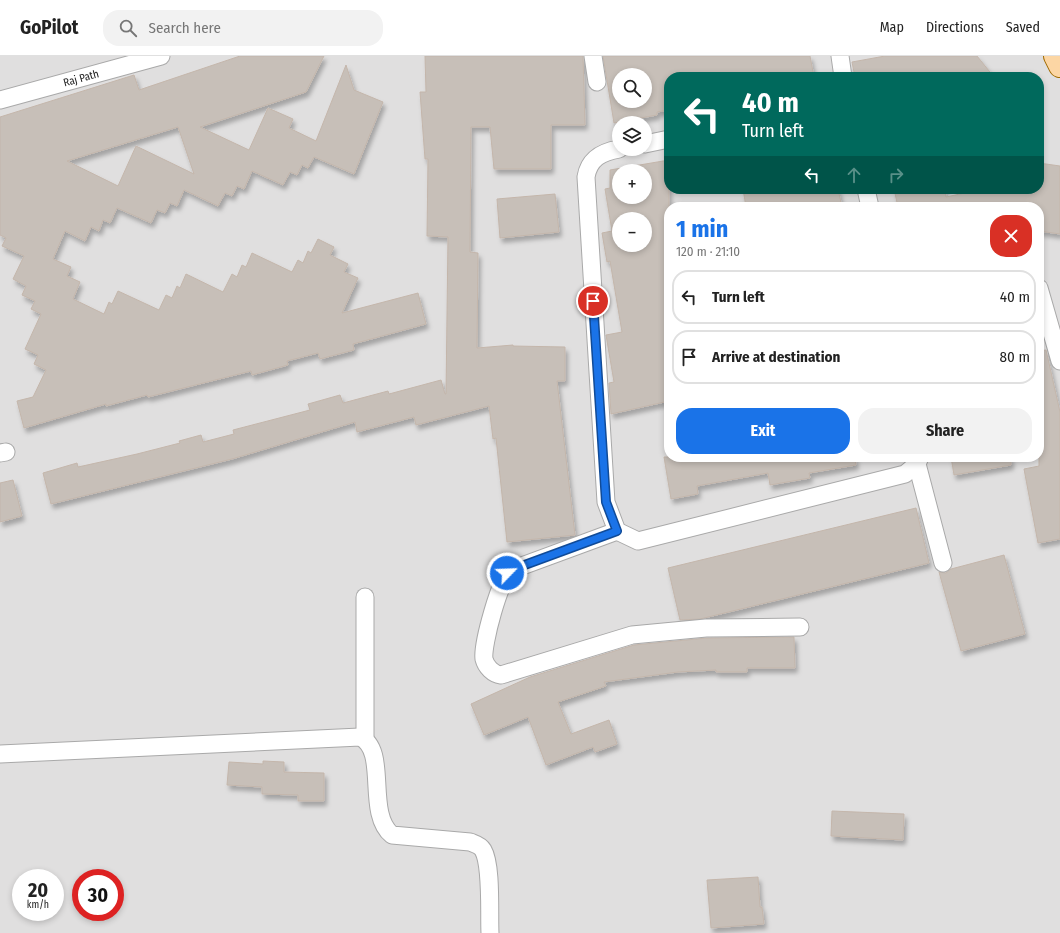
<!DOCTYPE html>
<meta charset="utf-8">
<style>
:root{--surface:#fff;--page:#f2f2f2;--text:#222;--muted:#767676;--line:#e0e0e0;--accent:#1a73e8}
body{margin:0;font-family:"Fira Sans Condensed",sans-serif;background:var(--page);color:var(--text);height:100vh;display:flex;flex-direction:column;font-size:15px;white-space:nowrap}
*{box-sizing:border-box;margin:0}
p{font-size:13px;color:var(--muted)}
.icon{flex:none;width:22px;height:22px;fill:none;stroke:currentColor;stroke-width:2;stroke-linecap:round;stroke-linejoin:round}
.map{position:relative;flex:1;overflow:hidden}
.panel{position:absolute;left:664px;top:146px;width:380px;height:260px;display:flex;flex-direction:column;background:var(--surface);border-radius:16px;box-shadow:0 2px 6px #0003}
.panel>*{flex:none}
.hud{position:absolute;left:664px;top:16px;width:380px;height:122px;border-radius:16px;box-shadow:0 2px 6px #0003;background:#00695c;color:#fff;overflow:hidden}
.controls{position:absolute;left:612px;top:12px;display:grid;gap:8px}
.controls a{display:grid;place-items:center;width:40px;height:40px;border-radius:50%;background:var(--surface);box-shadow:0 2px 6px #0003;font-size:20px}
.speed{position:absolute;left:12px;top:813px;display:flex;gap:8px;font-size:20px;font-weight:700;text-align:center}
.speed>*{display:grid;place-content:center;width:52px;height:52px;border-radius:50%;background:var(--surface);box-shadow:0 2px 6px #0003;line-height:1}
.speed small{font-size:10px;font-weight:400}
.speed .limit{border:6px solid #d22;background:#fff;color:#111}
.pin{position:absolute;display:grid;place-items:center;width:34px;height:34px;color:#fff;margin:-17px;border:2px solid #fff;border-radius:50%;box-shadow:0 1px 4px #0007}
.me{position:absolute;width:44px;margin:-22px;rotate:66deg;stroke-linejoin:round;filter:drop-shadow(0 0 3px #0008)}
.turn{display:flex;align-items:center;gap:14px;height:84px;padding:0 12px;font-size:18px}
.turn .icon{width:52px;height:52px;stroke-width:2.5}
.turn b{display:block;font-size:28px;line-height:34px}
.lanes{display:flex;align-items:center;height:38px;padding:0 12px;background:#0003;justify-content:center;gap:20px;direction:ltr}
.lanes .off{opacity:.35}
.round{display:grid;place-items:center;flex:none;width:42px;height:42px;border-radius:16px;background:var(--page)}
.headline{display:flex;align-items:center;justify-content:space-between;height:68px;padding:0 12px}
h1{font-size:24px;font-weight:700;line-height:30px;color:var(--accent)}
.cta{display:flex;gap:8px;margin-top:auto;padding:8px 12px}
.cta a{flex:1;height:46px;border-radius:16px;background:var(--accent);color:#fff;font-size:16px;font-weight:700;line-height:46px;text-align:center}
.cta a+a{background:var(--page);color:var(--text)}
ul{padding:0;list-style:none}
li{display:flex;align-items:center;gap:12px;height:54px;margin:0 8px 6px;padding:0 4px;border:2px solid var(--line);border-radius:16px}
li div{flex:1}
li b{display:block;font-size:15px}
li em{font-style:normal}
header{display:flex;align-items:center;gap:24px;box-sizing:border-box;height:56px;padding:0 20px;background:var(--surface);border-bottom:1px solid var(--line)}
header strong{font-size:19px}
nav{display:flex;gap:22px;margin-inline-start:auto;font-size:14px}
.search{width:280px;height:36px;background:var(--page);display:flex;align-items:center;gap:10px;box-sizing:border-box;padding:0 14px;border-radius:16px;color:var(--muted);font-size:15px}
.map>svg:first-child{display:block}
.residential{fill:#e0dfdf;fill-rule:evenodd}
.building{fill:#c7bfb8;stroke:#c4b6ab;fill-rule:evenodd;filter:url(#shadow)}
.lines{fill:none;stroke-linecap:round;stroke-linejoin:round}
.minor-casing{stroke:#a9a9a9;stroke-width:19}
.primary-casing{stroke:#a06b00;stroke-width:24}
.minor{stroke:#fff;stroke-width:17}
.primary{stroke:#fcd6a4;stroke-width:22}
.route-casing{stroke:#114b97;stroke-width:10}
.route{stroke:#1a73e8;stroke-width:7}
.labels{text-anchor:middle;stroke-width:3;stroke-linejoin:round;paint-order:stroke}
.street-label{font-size:11px;fill:#222;stroke:#fff}
</style>
<header>
<strong>GoPilot</strong>
<div class="search"><svg class="icon" aria-label="search" viewBox="0 0 24 24"><circle cx="10" cy="10" r="6"/><path d="M15 15l6 6"/></svg>Search here</div>
<nav><a>Map</a><a>Directions</a><a>Saved</a></nav>
</header>
<div class="map">
<svg width="1060" height="877" viewBox="0 0 1060 877">
<defs>
<filter id="shadow"><feDropShadow dx="2.5" dy="4.5" stdDeviation="2" flood-color="#0004"/></filter>
</defs>
<rect width="100%" height="100%" fill="#f2efe9"/>
<path class="residential" d="M0 0H1060V877H0ZM619 19H645V45H619ZM669 21H1039V133H669ZM619 67H645V93H619ZM619 115H645V141H619ZM669 151H1039V401H669ZM619 163H645V189H619ZM21 822H55V856H21ZM81 822H115V856H81Z"/>
<g class="building">
<path d="M240 0H324L306 36 200 71 249 94 268 52 293 63 289 72 316 85 346 9 354 34 383 46 354 118 314 101 308 112 302 109 297 119 290 116 283 129 252 115 244 133 237 130 232 140 225 137 218 150 184 134 177 150 170 147 165 157 157 154 151 167 117 152 110 167 103 164 99 175 91 171 85 185 65 175 53 203 71 211 67 220 80 226 73 243 104 258 109 246 112 248 118 235 159 254 166 239 172 242 177 230 180 232 186 218 223 236 232 218 237 221 242 209 246 211 252 197 292 216 298 204 303 207 308 195 311 197 318 183 334 191 330 199 348 208 344 216 358 222 342 257 418 237 426 268 353 288 354 294 320 303 318 297 287 305 288 309 252 319 251 315 148 341 147 339 106 350V348L24 372 17 345 33 341 46 314 34 308 38 299 25 293 41 258 31 253 35 245 22 239 26 230 13 223 24 200 2 190 6 182 0 179V61L134 19 139 34ZM178 71 194 118 136 90 118 130 67 105Z"/>
<polygon points="425,0 583,0 585,69 551,69 551,113 494,113 490,71 471,71 470,196 478,197 477,292 513,289 513,290 565,291 565,325 557,325 575,479 507,486 496,382 493,383 489,350 416,369 414,361 357,376 355,366 232,403 51,448 43,417 77,407 78,411 137,398 180,387 179,385 201,379 203,386 234,378 233,374 310,354 308,348 340,339 343,347 388,335 389,338 441,324 445,338 446,338 448,181 427,180 428,103 425,103 420,36 426,36"/>
<path d="M603 0H810L814 21H669V54L657 56V59L614 67ZM619 19H645V45H619Z"/>
<polygon points="885,0 977,0 994,21 855,21 852,6"/>
<path d="M669 104V345L611 358 609 327 614 326 606 279 622 276 610 205 607 206 602 177 612 175 605 133 610 132V114ZM619 115H645V141H619ZM619 163H645V189H619Z"/>
<polygon points="1039,107 1060,110 1060,178 1039,175 1039,151 898,151 894,133 945,133 946,141 983,133 1039,133"/>
<polygon points="743,133 838,133 842,151 746,151"/>
<polygon points="555,138 559,176 500,182 497,143"/>
<polygon points="1046,294 1060,356 1060,483 1038,487 1024,413 1039,410 1039,295"/>
<polygon points="664,401 855,401 856,409 809,417 810,422 770,429 768,417 697,430 698,438 671,443"/>
<polygon points="951,401 1011,401 1011,409 954,419"/>
<polygon points="13,424 22,460 0,466 0,427"/>
<polygon points="916,452 929,507 700,563 680,564 668,512"/>
<polygon points="1004,499 1025,578 961,595 939,516 946,517 951,513"/>
<polygon points="794,581 795,612 747,612 747,616 716,616 716,614 678,616 604,626 606,630 558,646 571,678 609,664 617,688 595,696 593,691 546,709 528,661 484,679 471,648 530,621 634,589 707,582"/>
<polygon points="263,705 284,706 284,716 324,717 324,745 298,745 298,739 262,738 262,731 227,729 229,706 263,708"/>
<polygon points="832,755 904,758 903,784 831,780"/>
<polygon points="758,821 760,851 762,851 764,868 711,872 707,824"/>
</g>
<g class="lines">
<defs>
<g id="minor">
<polyline points="593,0 597,26"/>
<polyline points="840,0 843,21"/>
<path id="s1" d="M0 44 161 0"/>
<polyline points="645,88 669,83"/>
<path d="M619 93C601 96 589 103 586 121L606 446 617 475 638 485 905 418 917 408 920 401"/>
<polyline points="866,133 870,151"/>
<polyline points="1039,232 1060,305"/>
<polyline points="0,397 6,396"/>
<polyline points="917,408 943,507"/>
<path d="M617 475 511 514C500 522 482 589 484 603 486 611 493 618 501 619L632 579 706 572 800 571"/>
<polyline points="365,683 365,541"/>
<path d="M0 698 360 681C389 694 365 757 392 779L470 786C475 788 480 789 483 794 492 809 489 858 490 877"/>
</g>
<polyline id="primary" points="1055,0 1060,10"/>
</defs>
<use href="#minor" class="minor-casing"/>
<use href="#primary" class="primary-casing"/>
<use href="#minor" class="minor"/>
<use href="#primary" class="primary"/>
</g>
<g class="lines">
<defs>
<polyline id="route" points="507,517 511,514 617,475 606,446 593,245"/>
</defs>
<use href="#route" class="route-casing"/>
<use href="#route" class="route"/>
</g>
<g class="labels">
<g class="street-label">
<text dy="4" stroke="none"><textPath href="#s1" startOffset="84">Raj Path</textPath></text>
</g>
</g>
</svg>
<div class="controls">
<a><svg class="icon" aria-label="search" viewBox="0 0 24 24"><circle cx="10" cy="10" r="6"/><path d="M15 15l6 6"/></svg></a>
<a><svg class="icon" aria-label="layers" viewBox="0 0 24 24"><path d="M12 4l9 5-9 5-9-5zM3 14l9 5 9-5"/></svg></a>
<a>+</a>
<a>−</a>
</div>
<div class="speed"><div>20<small>km/h</small></div><div class="limit">30</div></div>
<div class="pin" style="left:593px;top:245px;background:#d93025"><svg class="icon" aria-label="arrive" viewBox="0 0 24 24"><path d="M6 21V4h12l-3 4 3 4H6"/></svg></div>
<svg class="me" style="left:507px;top:517px" viewBox="-20 -20 40 40"><circle r="17" fill="#1a73e8" stroke="#fff" stroke-width="3"/><path d="M0-11L8 9 0 5-8 9z" fill="#fff"/></svg>
<div class="hud">
<div class="turn"><svg class="icon" aria-label="left" viewBox="0 0 24 24"><path d="M17 20v-9H6M10 6l-5 5 5 5"/></svg><div><b>40 m</b>Turn left</div></div>
<div class="lanes"><svg class="icon" aria-label="left" viewBox="0 0 24 24"><path d="M17 20v-9H6M10 6l-5 5 5 5"/></svg><svg class="icon off" aria-label="ahead" viewBox="0 0 24 24"><path d="M12 20V5M6 11l6-6 6 6"/></svg><svg class="icon off" aria-label="right" viewBox="0 0 24 24"><path d="M7 20v-9h11M14 6l5 5-5 5"/></svg></div>
</div>
<section class="panel">
<div class="headline"><div><h1>1 min</h1><p>120 m · 21:10</p></div><a class="round" style="background:#d93025;color:#fff"><svg class="icon" aria-label="close" viewBox="0 0 24 24"><path d="M6 6l12 12M18 6L6 18"/></svg></a></div>
<ul>
<li><svg class="icon" aria-label="left" viewBox="0 0 24 24"><path d="M17 20v-9H6M10 6l-5 5 5 5"/></svg><div><b>Turn left</b></div><em>40 m</em></li>
<li><svg class="icon" aria-label="arrive" viewBox="0 0 24 24"><path d="M6 21V4h12l-3 4 3 4H6"/></svg><div><b>Arrive at destination</b></div><em>80 m</em></li>
</ul>
<div class="cta"><a>Exit</a><a>Share</a></div>
</section>
</div>
